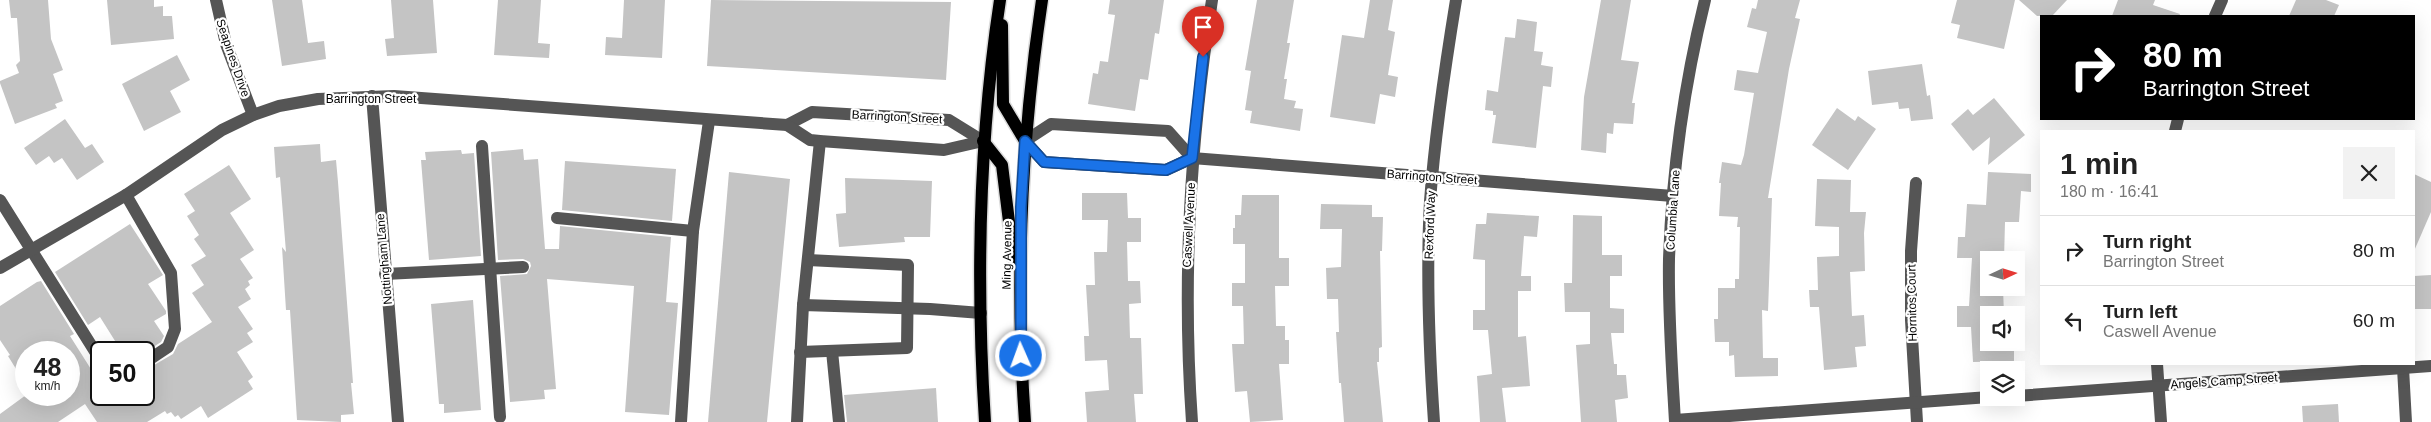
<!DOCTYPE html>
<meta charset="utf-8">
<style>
:root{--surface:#fff;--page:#f2f2f2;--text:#222;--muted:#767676;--line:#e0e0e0}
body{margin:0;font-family:Helvetica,sans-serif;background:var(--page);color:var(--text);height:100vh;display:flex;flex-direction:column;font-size:19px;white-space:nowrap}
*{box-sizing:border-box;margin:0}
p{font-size:16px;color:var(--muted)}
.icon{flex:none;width:28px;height:28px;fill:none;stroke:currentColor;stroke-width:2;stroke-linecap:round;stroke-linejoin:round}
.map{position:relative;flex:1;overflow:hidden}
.sheet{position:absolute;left:2040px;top:130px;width:375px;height:235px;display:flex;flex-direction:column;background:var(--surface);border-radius:0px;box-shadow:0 5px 20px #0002}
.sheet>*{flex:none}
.hud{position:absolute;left:2040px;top:15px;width:375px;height:105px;border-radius:0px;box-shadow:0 5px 20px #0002;background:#000;color:#fff;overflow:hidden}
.needle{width:32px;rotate:86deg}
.tools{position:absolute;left:1980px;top:251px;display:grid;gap:10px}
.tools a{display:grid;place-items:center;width:45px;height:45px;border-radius:0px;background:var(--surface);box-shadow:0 5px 20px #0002;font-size:25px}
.speed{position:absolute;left:15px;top:341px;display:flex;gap:10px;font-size:25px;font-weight:700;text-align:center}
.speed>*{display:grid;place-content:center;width:65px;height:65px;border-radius:50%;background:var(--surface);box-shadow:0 5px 20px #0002;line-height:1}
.speed small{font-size:12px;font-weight:400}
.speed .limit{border:2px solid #111;border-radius:8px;background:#fff;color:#111}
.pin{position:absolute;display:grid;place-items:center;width:42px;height:42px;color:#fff;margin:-51px -21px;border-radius:50% 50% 50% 0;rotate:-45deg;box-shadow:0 0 5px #0007}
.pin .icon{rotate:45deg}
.me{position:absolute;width:55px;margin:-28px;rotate:358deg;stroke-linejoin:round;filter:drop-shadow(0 0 4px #0008)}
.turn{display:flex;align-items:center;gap:18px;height:105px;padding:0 20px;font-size:22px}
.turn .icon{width:65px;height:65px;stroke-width:2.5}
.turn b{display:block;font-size:35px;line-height:42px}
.round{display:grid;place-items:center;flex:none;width:52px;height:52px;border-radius:0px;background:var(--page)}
.head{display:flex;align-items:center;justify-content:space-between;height:85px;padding:0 20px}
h1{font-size:30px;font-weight:600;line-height:38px}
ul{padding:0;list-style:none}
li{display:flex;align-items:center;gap:15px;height:70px;padding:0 20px;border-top:1px solid var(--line)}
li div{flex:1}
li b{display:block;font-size:19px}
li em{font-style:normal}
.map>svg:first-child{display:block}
.building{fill:#c4c4c4}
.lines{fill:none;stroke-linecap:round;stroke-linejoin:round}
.major-casing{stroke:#dbdbdb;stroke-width:15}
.minor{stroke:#555;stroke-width:12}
.major{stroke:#000;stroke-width:12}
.route-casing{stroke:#114b97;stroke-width:12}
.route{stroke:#1a73e8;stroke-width:9}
.labels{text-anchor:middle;stroke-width:4.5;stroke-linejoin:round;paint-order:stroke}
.street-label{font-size:12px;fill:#000;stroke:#fff}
</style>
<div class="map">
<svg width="2431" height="422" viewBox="0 0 2431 422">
<rect width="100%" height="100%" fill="#fff"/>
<g class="building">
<polygon points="9,0 48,0 51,39 63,70 53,74 63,101 55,104 57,108 15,124 0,83 0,81 19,73 16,65 20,61 17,18 11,18"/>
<polygon points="107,0 154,0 154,7 163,6 163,16 172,16 174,39 111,45"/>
<polygon points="272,0 302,0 308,43 324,41 326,59 282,66"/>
<polygon points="391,0 433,0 437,53 387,56 385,39 394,38"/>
<polygon points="498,0 541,0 538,43 550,44 549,58 494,55"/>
<polygon points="624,0 665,0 662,58 605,55 606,37 622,38"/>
<polygon points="711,0 951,2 946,80 707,66"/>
<polygon points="1110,0 1164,0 1159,34 1155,33 1148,80 1140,79 1135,111 1088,104 1093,73 1098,74 1100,61 1108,62 1115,15 1108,14"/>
<polygon points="1257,0 1294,0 1287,43 1290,43 1284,79 1287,79 1284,99 1296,101 1294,108 1303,109 1300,131 1250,123 1252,111 1245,110 1251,71 1245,70"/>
<polygon points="1370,0 1393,0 1388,30 1395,32 1388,75 1398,77 1395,97 1380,94 1375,124 1330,117 1342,35 1364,38"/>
<polygon points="1601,0 1631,0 1621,60 1639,62 1632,103 1635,103 1633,124 1614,123 1613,134 1607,133 1606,153 1581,150 1584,97"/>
<polygon points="1758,0 1800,0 1795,18 1800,19 1789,69 1768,198 1772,198 1768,311 1762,310 1763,358 1778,358 1778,376 1735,377 1734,355 1729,356 1729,342 1715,342 1714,319 1718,319 1718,288 1735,288 1735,279 1739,279 1740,227 1737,227 1738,217 1719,216 1721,183 1719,183 1722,162 1741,165 1744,155 1754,93 1734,90 1737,70 1758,73 1767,32 1747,27 1752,8 1756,9"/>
<polygon points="1957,0 2015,0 2004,49 1957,38 1960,25 1951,23"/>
<polygon points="2019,0 2067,0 2052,16 2037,16"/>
<polygon points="2118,0 2155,0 2153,5 2180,14 2179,16 2112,16"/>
<polygon points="2296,0 2326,0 2339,5 2334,16 2289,16"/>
<polygon points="1517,19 1537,22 1534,51 1543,52 1541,65 1553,67 1551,87 1543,86 1536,148 1492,143 1496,115 1493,115 1493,111 1485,110 1487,90 1498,92 1505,37 1515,38"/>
<polygon points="177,55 190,80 170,91 181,112 144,131 122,84"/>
<polygon points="1922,64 1927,96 1930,95 1933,119 1911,121 1909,108 1899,109 1898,102 1872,105 1868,71"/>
<polygon points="1994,98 2025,135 1988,165 1990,137 1973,151 1951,124 1968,109 1973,115"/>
<polygon points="1837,108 1855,121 1858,116 1876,129 1848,170 1812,145"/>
<polygon points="65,119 85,148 92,144 104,162 77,180 62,158 54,163 49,156 36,165 24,148"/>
<polygon points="320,144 321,162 336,160 338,182 353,383 351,383 354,414 341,415 341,422 297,420 290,310 286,310 282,247 286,252 280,177 276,178 274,147"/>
<polygon points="523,149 524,160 538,159 545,249 559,249 560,226 671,237 666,302 678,303 669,415 625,412 634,286 547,279 556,389 544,390 545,399 510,402 500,276 527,274 531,266 530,262 523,259 498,260 491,152"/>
<polygon points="461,150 462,154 474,153 481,256 429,260 421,160 426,160 425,152"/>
<polygon points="565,161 676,169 672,221 562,210"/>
<polygon points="229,165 251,199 230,213 254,250 240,259 253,278 248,281 250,285 245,289 251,299 238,307 253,329 247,333 253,342 237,352 253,377 248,381 253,389 208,418 201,406 181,419 178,415 175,417 171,412 167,414 165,411 147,422 97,422 85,404 58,422 0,422 0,414 26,395 69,395 69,352 26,352 26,385 8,356 10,355 0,340 0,306 37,282 41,281 74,334 70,336 101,385 101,395 144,395 144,371 173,354 178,344 212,322 192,293 204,285 191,265 206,256 194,239 199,235 187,216 195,211 184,194"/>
<polygon points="729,172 790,179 767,422 708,422"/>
<polygon points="1988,172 2031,174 2031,192 2021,191 2019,222 2005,222 2004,260 1989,260 1989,288 2003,288 2004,315 1989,315 1989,342 2014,345 2014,361 1973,362 1971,327 1957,327 1957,306 1969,306 1972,258 1957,258 1958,237 1965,237 1967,204 1986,205"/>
<polygon points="2414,174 2431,182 2431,212 2414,251"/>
<polygon points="845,178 932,181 930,237 904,237 905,242 839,247 836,214 846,213"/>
<polygon points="1817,179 1851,180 1850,212 1866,212 1864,233 1865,271 1850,272 1852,316 1864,315 1866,346 1855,347 1857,367 1824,370 1819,307 1810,307 1809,290 1818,290 1817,257 1839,256 1839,227 1815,226"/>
<polygon points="1082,193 1127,193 1128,218 1141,218 1141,242 1127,242 1128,281 1140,281 1141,303 1129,304 1130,338 1141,338 1143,394 1134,394 1136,422 1087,422 1085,392 1109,390 1107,360 1085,361 1084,336 1089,336 1086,285 1095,285 1094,252 1107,252 1108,220 1082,220"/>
<polygon points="1242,195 1279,195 1279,258 1289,258 1289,286 1275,286 1276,326 1285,326 1285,340 1289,340 1289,364 1279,364 1283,420 1250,422 1247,391 1235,392 1232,344 1244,344 1243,306 1232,306 1232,283 1245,283 1245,244 1233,244 1233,228 1235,228 1235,215 1241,215"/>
<polygon points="1321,204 1372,205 1372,217 1383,217 1382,251 1380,251 1382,347 1379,348 1379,362 1377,362 1383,422 1344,422 1341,383 1339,383 1336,332 1339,332 1338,299 1327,299 1326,268 1341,267 1342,229 1320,229"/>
<polygon points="1487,213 1539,216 1537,237 1524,236 1521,276 1531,276 1531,291 1518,291 1518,337 1526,336 1530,386 1502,388 1506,422 1480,422 1477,376 1492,374 1488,330 1473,330 1473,310 1485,310 1485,260 1473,259 1476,224 1486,224"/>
<polygon points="1573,215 1602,216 1602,255 1622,255 1622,276 1610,276 1610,308 1624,309 1624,333 1611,333 1614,364 1617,364 1617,375 1626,375 1628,398 1615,400 1617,422 1581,422 1576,345 1590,344 1590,312 1565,312 1564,283 1572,283"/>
<polygon points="130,224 163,275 148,284 166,311 166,314 154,321 164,336 161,342 144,353 122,352 100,317 88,325 55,272"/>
<polygon points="2431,275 2431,309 2414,309 2414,276"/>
<polygon points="473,300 481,410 444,413 444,404 439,404 431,304"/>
<polygon points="936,388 938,422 847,422 844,395"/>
<polygon points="2338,404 2339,422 2303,422 2302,406"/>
</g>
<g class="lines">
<defs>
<g id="major">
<polyline points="1002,25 1003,104 1025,141"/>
<polyline points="983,141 1002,165 1014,262"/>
<path d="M985 422C976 283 979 138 1000 0"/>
<path d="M1025 422C1015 281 1021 140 1042 0"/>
</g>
</defs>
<use href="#major" class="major-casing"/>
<g class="minor">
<polyline points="216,0 226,44 253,115"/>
<polyline points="2215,16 2222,0"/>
<polyline points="372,96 398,422"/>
<polyline points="787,125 812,112 949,120 983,141"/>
<polyline points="2175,131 2178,119"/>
<polyline points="482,146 500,417"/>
<polyline points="1192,158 1168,131 1051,124 1025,141 1044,162 1166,170 1192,158 1673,196"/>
<polyline points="1916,183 1911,251 1911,320 1917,422"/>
<polyline points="126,195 171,273 175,329 168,347 144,363"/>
<polyline points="0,200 101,361"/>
<polyline points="557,218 693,231"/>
<polyline points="0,268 126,195 222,130 253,115 279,106 318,99 394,96 787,125 810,140 820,141 944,150 983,141"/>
<polyline points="385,274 523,267"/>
<polyline points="803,305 820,141"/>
<polyline points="832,351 839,422"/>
<polyline points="800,352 907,348 908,265 808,260"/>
<polyline points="2157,364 2161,422"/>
<polyline points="2403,368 2406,422"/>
<polyline points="2016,396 2431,366"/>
<polyline points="1675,420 1989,397"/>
<polyline points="681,422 693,231 709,121"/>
<polyline points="797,422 803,305 930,309 981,313"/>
<path d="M1192 422C1182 278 1190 143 1212 0"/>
<path d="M1434 422C1429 348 1426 275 1430 201 1435 134 1445 67 1456 0"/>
<path d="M1675 422C1672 368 1668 313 1669 259 1672 172 1684 85 1705 0"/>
</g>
<use href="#major" class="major"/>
</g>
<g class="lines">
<defs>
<polyline id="route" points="1021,356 1021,207 1025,141 1044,162 1166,170 1192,158 1203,57"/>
</defs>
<use href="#route" class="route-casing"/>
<use href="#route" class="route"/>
</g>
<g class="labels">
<g class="street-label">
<text transform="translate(233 58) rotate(71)" y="4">Seapines Drive</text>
<text x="371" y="103">Barrington Street</text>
<text transform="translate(897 117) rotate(3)" y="4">Barrington Street</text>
<text transform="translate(1432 177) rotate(4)" y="4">Barrington Street</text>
<text transform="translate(1673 210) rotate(-86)" y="4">Columbia Lane</text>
<text transform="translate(1189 225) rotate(-87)" y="4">Caswell Avenue</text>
<text transform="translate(1430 225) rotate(-88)" y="4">Rexford Way</text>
<text transform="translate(1007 255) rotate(-89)" y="4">Ming Avenue</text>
<text transform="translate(384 259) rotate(-95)" y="4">Nottingham Lane</text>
<text transform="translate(1912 303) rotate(-91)" y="4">Hornitos Court</text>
<text transform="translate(2224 381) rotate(-4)" y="4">Angels Camp Street</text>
</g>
</g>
</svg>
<div class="tools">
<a><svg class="needle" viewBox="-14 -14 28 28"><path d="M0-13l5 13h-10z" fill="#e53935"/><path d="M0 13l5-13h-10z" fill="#767676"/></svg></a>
<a><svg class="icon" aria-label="sound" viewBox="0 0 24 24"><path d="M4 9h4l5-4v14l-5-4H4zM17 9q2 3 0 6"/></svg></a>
<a><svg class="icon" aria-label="layers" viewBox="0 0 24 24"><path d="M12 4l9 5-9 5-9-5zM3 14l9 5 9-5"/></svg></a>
</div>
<div class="speed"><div>48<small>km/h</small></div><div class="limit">50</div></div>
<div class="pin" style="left:1203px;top:57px;background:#d93025"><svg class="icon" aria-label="arrive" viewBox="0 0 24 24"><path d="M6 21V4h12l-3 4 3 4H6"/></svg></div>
<svg class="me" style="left:1021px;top:356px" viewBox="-20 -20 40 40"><circle r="17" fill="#1a73e8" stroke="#fff" stroke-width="3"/><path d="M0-11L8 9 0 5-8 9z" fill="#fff"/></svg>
<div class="hud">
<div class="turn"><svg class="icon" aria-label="right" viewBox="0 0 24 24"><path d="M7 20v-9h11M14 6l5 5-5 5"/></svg><div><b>80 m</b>Barrington Street</div></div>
</div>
<section class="sheet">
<div class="head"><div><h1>1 min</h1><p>180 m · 16:41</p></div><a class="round"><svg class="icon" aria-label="close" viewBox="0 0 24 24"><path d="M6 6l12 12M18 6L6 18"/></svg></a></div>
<ul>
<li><svg class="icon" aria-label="right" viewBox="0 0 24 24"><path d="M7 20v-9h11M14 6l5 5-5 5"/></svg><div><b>Turn right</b><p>Barrington Street</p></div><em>80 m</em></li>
<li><svg class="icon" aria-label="left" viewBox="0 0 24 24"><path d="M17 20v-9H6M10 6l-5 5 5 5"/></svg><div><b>Turn left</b><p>Caswell Avenue</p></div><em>60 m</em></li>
</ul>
</section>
</div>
